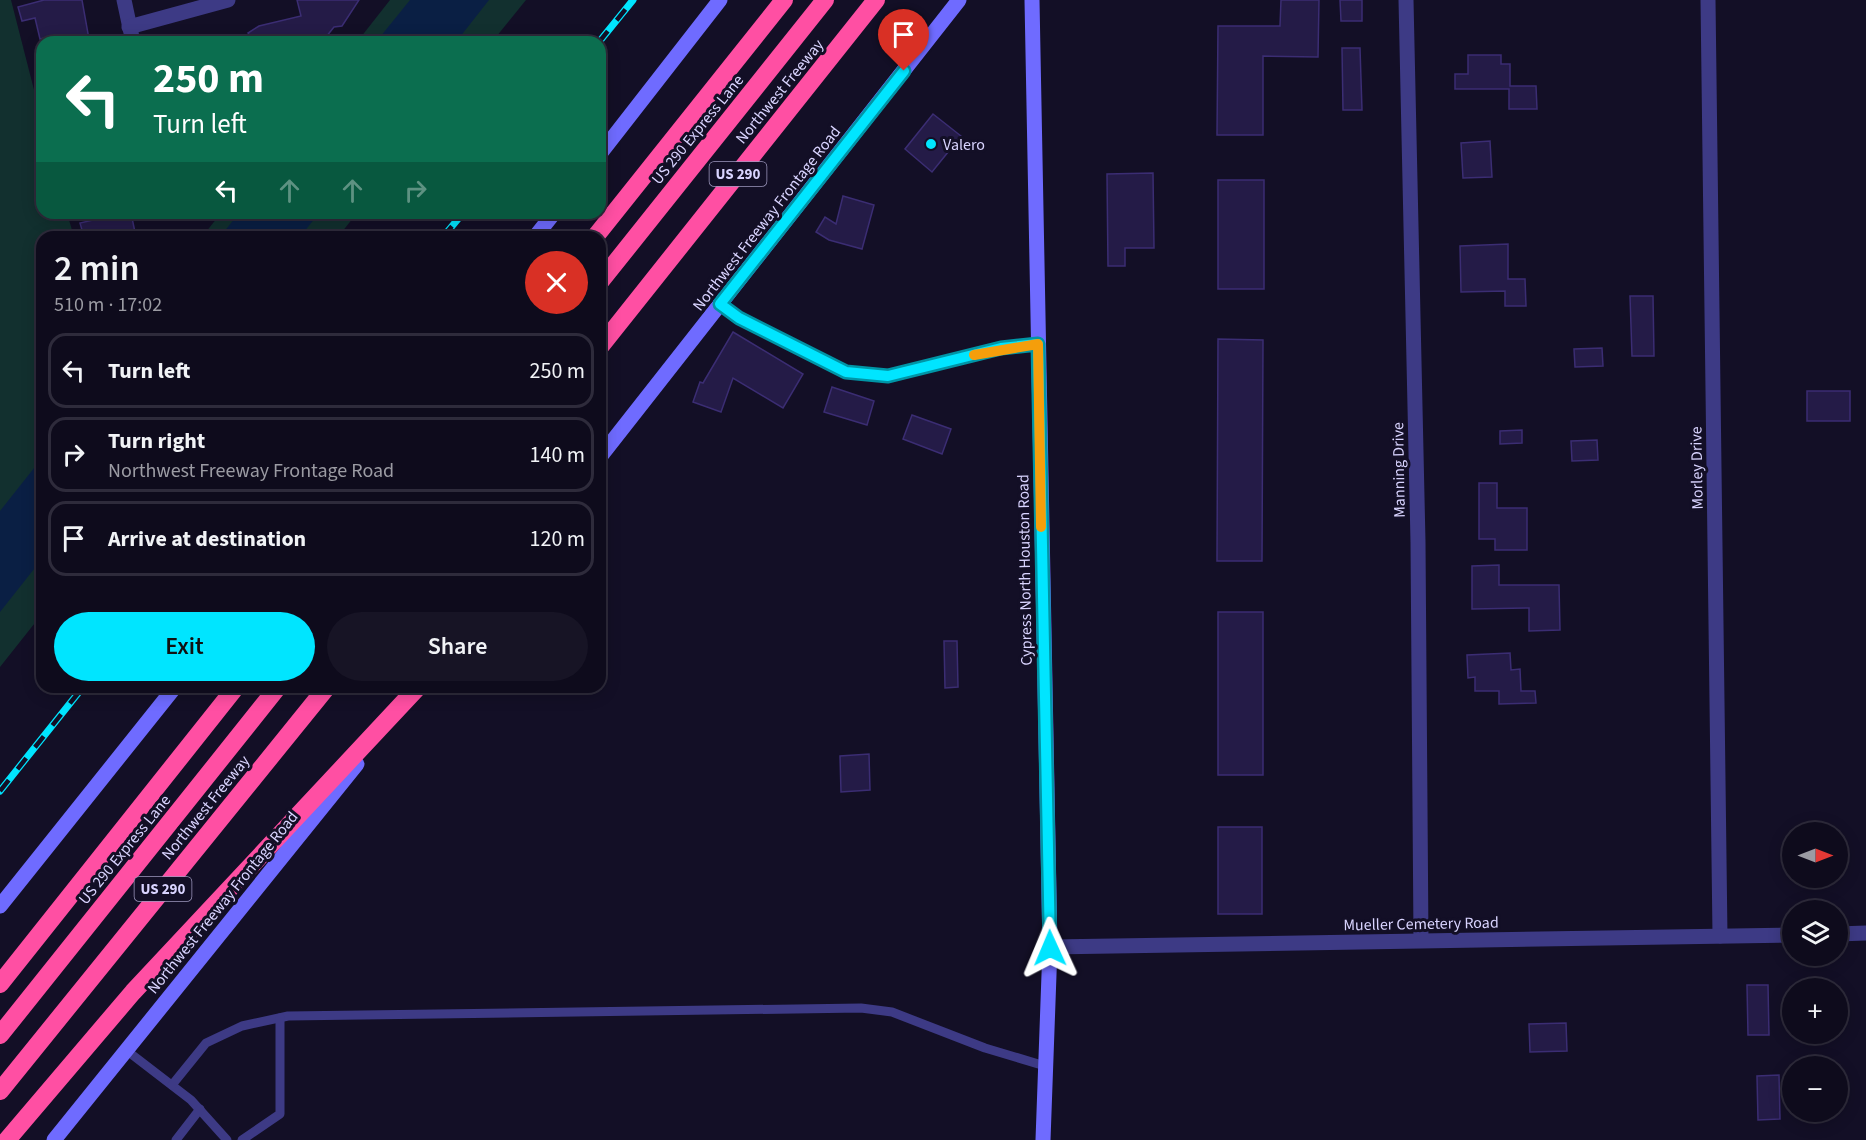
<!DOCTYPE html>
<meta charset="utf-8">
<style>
:root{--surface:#0e0b1c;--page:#171425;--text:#f1f3f6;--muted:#9b9ba3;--line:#2e2b3b;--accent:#00e5ff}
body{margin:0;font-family:"Source Sans 3",sans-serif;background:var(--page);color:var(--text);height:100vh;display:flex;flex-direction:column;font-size:22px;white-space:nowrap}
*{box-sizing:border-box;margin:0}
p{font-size:20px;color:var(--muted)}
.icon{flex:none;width:33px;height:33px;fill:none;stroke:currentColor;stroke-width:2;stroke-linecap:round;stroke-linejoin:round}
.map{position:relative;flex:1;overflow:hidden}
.details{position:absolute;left:36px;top:231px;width:570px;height:462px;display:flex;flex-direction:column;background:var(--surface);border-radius:18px;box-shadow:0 3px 15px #0003,0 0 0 2px var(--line)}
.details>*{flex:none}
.banner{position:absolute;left:36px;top:36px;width:570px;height:183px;border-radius:18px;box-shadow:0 3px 15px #0003,0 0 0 2px var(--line);background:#0b6e4f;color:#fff;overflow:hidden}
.needle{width:39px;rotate:90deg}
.fabs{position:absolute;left:1782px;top:822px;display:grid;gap:12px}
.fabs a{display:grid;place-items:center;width:66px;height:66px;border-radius:50%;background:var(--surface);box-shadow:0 3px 15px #0003,0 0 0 2px var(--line);font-size:30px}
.pin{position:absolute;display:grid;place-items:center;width:51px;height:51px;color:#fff;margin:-62px -26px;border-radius:50% 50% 50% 0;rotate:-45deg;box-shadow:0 0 6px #0007}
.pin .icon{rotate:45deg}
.me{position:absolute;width:66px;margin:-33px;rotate:359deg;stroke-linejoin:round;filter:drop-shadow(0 0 4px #0008)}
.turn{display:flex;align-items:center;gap:21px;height:126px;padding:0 18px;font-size:27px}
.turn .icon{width:78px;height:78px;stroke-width:2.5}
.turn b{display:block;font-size:42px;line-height:51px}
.lanes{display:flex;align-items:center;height:57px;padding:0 18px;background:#0003;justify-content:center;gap:30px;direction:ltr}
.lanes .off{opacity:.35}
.round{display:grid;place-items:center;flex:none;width:63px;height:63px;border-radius:32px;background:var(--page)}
.headline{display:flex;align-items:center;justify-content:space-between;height:102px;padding:0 18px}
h1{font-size:36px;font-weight:600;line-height:45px}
.cta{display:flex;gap:12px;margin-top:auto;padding:12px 18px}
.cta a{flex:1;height:69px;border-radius:36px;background:var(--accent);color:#111;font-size:24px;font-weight:600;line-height:69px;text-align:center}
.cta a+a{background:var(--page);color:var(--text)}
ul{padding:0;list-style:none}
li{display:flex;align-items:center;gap:18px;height:75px;margin:0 12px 9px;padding:0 6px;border:3px solid var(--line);border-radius:18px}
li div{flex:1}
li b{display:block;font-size:22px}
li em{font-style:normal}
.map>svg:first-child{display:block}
.green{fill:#12302f}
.water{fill:#0a1f44}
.building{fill:#241b47;stroke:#3b2d73;stroke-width:1.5}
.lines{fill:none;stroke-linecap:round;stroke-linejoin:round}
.lane{stroke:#3d3a85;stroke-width:9}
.street{stroke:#3d3a85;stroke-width:15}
.secondary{stroke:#6f6bff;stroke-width:15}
.highway{stroke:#ff4fa3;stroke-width:18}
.rail-casing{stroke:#00e5ff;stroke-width:7}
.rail{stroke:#130f26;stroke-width:4.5;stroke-dasharray:14;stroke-linecap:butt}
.route-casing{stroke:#0095a6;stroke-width:15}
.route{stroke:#00e5ff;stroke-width:10}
.slow{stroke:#f59e0b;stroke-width:10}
.poi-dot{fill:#00e5ff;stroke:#130f26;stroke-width:2}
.labels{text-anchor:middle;stroke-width:6;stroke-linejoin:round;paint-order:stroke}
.shield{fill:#130f26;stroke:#9e99be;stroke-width:1.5}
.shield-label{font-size:15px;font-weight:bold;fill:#d9d4ff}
.street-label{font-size:16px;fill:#d9d4ff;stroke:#130f26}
.poi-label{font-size:16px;fill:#d9d4ff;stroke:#130f26;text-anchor:start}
</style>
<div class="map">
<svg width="1866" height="1140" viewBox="0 0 1866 1140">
<rect width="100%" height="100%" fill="#130f26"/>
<g class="green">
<polygon points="0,0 11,0 42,121 42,213 67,213 74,237 42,237 42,614 0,667"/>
<polygon points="390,0 526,0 492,42 357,42"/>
<polygon points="221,213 357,213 338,237 202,237"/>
</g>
<g class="water">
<polygon points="410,0 489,0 456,42 376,42"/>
<polygon points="239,213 319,213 300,237 220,237"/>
<polygon points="42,458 42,559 0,612 0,511"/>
</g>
<g class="building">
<polygon points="44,0 82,0 89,39 59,42 57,35 40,39 35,18 22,21 18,7"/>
<polygon points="297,0 359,0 342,26 334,27 326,37 327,42 254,42 248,33 259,26 301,16"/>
<polygon points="1281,0 1319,0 1318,57 1263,56 1263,135 1217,135 1218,26 1280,26"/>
<polygon points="1340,0 1362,0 1362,21 1341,21"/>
<polygon points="1342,48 1360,48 1362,110 1343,110"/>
<polygon points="1468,55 1501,55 1501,64 1510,64 1510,86 1536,86 1537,109 1509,109 1509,89 1455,89 1455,74 1468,74"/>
<polygon points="933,114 961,136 932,172 905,149"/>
<polygon points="1490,141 1492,177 1463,178 1461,143"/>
<polygon points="1153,173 1154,248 1125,248 1125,266 1108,266 1107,174"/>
<rect x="1218" y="180" width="46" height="109"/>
<polygon points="843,196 874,205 862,249 829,240 816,232 825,217 836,224"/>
<polygon points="123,213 131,213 136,237 84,237 80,223"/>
<polygon points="1508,244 1508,279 1525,279 1526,306 1505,306 1505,291 1461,292 1460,246"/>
<polygon points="1630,296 1653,296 1654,356 1632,356"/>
<polygon points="733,332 803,374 783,408 733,378 721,412 693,402 700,382 703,383"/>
<polygon points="1218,339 1263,340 1262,561 1217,561"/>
<polygon points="1602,348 1603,366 1575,367 1574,349"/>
<polygon points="832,387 874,401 867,425 824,412"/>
<rect x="1807" y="391" width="43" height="30"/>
<polygon points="912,415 951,429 942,454 903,439"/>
<polygon points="1522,430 1522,443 1500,444 1500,431"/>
<polygon points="1597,440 1598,460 1572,461 1571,441"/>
<polygon points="1479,483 1497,483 1497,508 1527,508 1527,550 1495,550 1495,539 1479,539"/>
<polygon points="1499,565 1499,585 1559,585 1560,630 1529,631 1529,608 1472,609 1472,566"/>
<rect x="1218" y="612" width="45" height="163"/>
<polygon points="944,641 957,641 958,687 945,688"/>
<polygon points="1510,653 1511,670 1520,669 1521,691 1535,691 1536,703 1499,704 1499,691 1475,691 1475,677 1468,678 1467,655"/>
<polygon points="869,754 870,790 841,792 840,756"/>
<rect x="1218" y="827" width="44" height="87"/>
<polygon points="1747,985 1768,985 1769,1035 1748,1035"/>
<polygon points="1566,1023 1567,1051 1530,1052 1529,1024"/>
<polygon points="1779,1075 1780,1119 1758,1120 1757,1076"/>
</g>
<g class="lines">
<g class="lane">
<polyline points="720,304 739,318 846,372 888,377 1001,349 1038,344"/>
<polyline points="126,1050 191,1100 227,1140"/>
<polyline points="172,1085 206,1043 242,1026 288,1016 861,1008 892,1012 985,1048 1045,1066"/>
<polyline points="176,1140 200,1109"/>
<polyline points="242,1140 280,1114 280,1018"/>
</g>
<g class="street">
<polyline points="124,0 133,42"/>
<polyline points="1406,0 1418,542 1421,940"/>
<polyline points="1708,0 1720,936"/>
<polyline points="129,27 228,0"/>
<polyline points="1838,934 1866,933"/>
<polyline points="1050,947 1792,935"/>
</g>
<g class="secondary">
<polyline points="1032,0 1050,947 1043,1140"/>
<polyline points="600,154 720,0"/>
<polyline points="535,237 554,213"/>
<polyline points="600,457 959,0"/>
<polyline points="0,906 175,687"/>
<polyline points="54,1140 357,764"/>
</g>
<g class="highway">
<polyline points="595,237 784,0"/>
<polyline points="600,282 825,0"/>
<polyline points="600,347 876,0"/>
<polyline points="0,984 236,687"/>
<polyline points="0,1035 278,687"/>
<polyline points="0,1091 327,687"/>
<polyline points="7,1140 133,992 418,687"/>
</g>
<defs>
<g id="rail">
<polyline points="599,42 633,0"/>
<polyline points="443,237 463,213"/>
<polyline points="0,791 83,687"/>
</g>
</defs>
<use href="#rail" class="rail-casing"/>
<use href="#rail" class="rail"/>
</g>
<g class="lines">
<defs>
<polyline id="route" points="904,71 720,304 739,318 846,372 888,376 1001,348 1038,344 1050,948"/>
</defs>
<use href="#route" class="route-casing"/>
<use href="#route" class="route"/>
<polyline class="slow" points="974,355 1038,344 1041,527"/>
</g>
<circle class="poi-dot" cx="931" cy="144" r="6"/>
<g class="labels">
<g class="shield">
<rect x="709.5" y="162" width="57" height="24" rx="4.5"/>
<rect x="134.5" y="877" width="57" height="24" rx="4.5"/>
</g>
<g class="shield-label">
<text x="738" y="179">US 290</text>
<text x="163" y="894">US 290</text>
</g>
<g class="street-label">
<text transform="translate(779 91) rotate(-51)" y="6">Northwest Freeway</text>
<text transform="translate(697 129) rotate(-51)" y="6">US 290 Express Lane</text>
<text transform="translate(766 218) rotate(-52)" y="6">Northwest Freeway Frontage Road</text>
<text transform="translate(1696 468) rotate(-91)" y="6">Morley Drive</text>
<text transform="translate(1398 470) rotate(-91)" y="6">Manning Drive</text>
<text transform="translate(1024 570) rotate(-91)" y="6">Cypress North Houston Road</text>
<text transform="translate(205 807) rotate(-51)" y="6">Northwest Freeway</text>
<text transform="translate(124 849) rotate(-51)" y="6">US 290 Express Lane</text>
<text transform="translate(222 902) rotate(-51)" y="6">Northwest Freeway Frontage Road</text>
<text transform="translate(1421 923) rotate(-1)" y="6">Mueller Cemetery Road</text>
</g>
<g class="poi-label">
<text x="943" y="150">Valero</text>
</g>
</g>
</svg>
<div class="fabs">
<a><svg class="needle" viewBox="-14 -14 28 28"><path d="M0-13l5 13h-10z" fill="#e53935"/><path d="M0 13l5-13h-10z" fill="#9b9ba3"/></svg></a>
<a><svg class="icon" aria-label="layers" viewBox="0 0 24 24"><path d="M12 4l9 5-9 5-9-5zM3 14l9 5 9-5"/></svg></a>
<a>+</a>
<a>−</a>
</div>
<div class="pin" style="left:904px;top:71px;background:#d93025"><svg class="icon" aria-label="arrive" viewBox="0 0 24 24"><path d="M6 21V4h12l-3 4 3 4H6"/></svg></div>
<svg class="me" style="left:1050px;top:948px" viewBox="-20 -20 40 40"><path d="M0-17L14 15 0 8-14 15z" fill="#00e5ff" stroke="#fff" stroke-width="4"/></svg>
<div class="banner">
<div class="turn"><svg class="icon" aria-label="left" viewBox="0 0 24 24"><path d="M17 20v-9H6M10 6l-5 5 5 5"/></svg><div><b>250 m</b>Turn left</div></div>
<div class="lanes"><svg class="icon" aria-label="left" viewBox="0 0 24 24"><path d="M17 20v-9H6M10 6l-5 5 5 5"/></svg><svg class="icon off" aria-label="ahead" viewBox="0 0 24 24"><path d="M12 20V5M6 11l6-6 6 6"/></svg><svg class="icon off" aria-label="ahead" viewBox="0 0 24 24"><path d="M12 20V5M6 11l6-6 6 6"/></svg><svg class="icon off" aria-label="right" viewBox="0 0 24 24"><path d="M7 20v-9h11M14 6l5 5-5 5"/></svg></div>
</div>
<section class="details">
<div class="headline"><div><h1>2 min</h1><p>510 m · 17:02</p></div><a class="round" style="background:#d93025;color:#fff"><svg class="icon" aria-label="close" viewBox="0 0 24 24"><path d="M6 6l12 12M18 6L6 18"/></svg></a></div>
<ul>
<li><svg class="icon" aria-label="left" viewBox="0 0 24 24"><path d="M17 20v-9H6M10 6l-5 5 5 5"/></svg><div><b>Turn left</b></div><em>250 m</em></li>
<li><svg class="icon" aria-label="right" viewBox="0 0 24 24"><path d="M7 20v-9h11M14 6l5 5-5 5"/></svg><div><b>Turn right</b><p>Northwest Freeway Frontage Road</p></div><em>140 m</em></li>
<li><svg class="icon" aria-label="arrive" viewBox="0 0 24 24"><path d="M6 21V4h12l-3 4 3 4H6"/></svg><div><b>Arrive at destination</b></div><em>120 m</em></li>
</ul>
<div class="cta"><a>Exit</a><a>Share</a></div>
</section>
</div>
